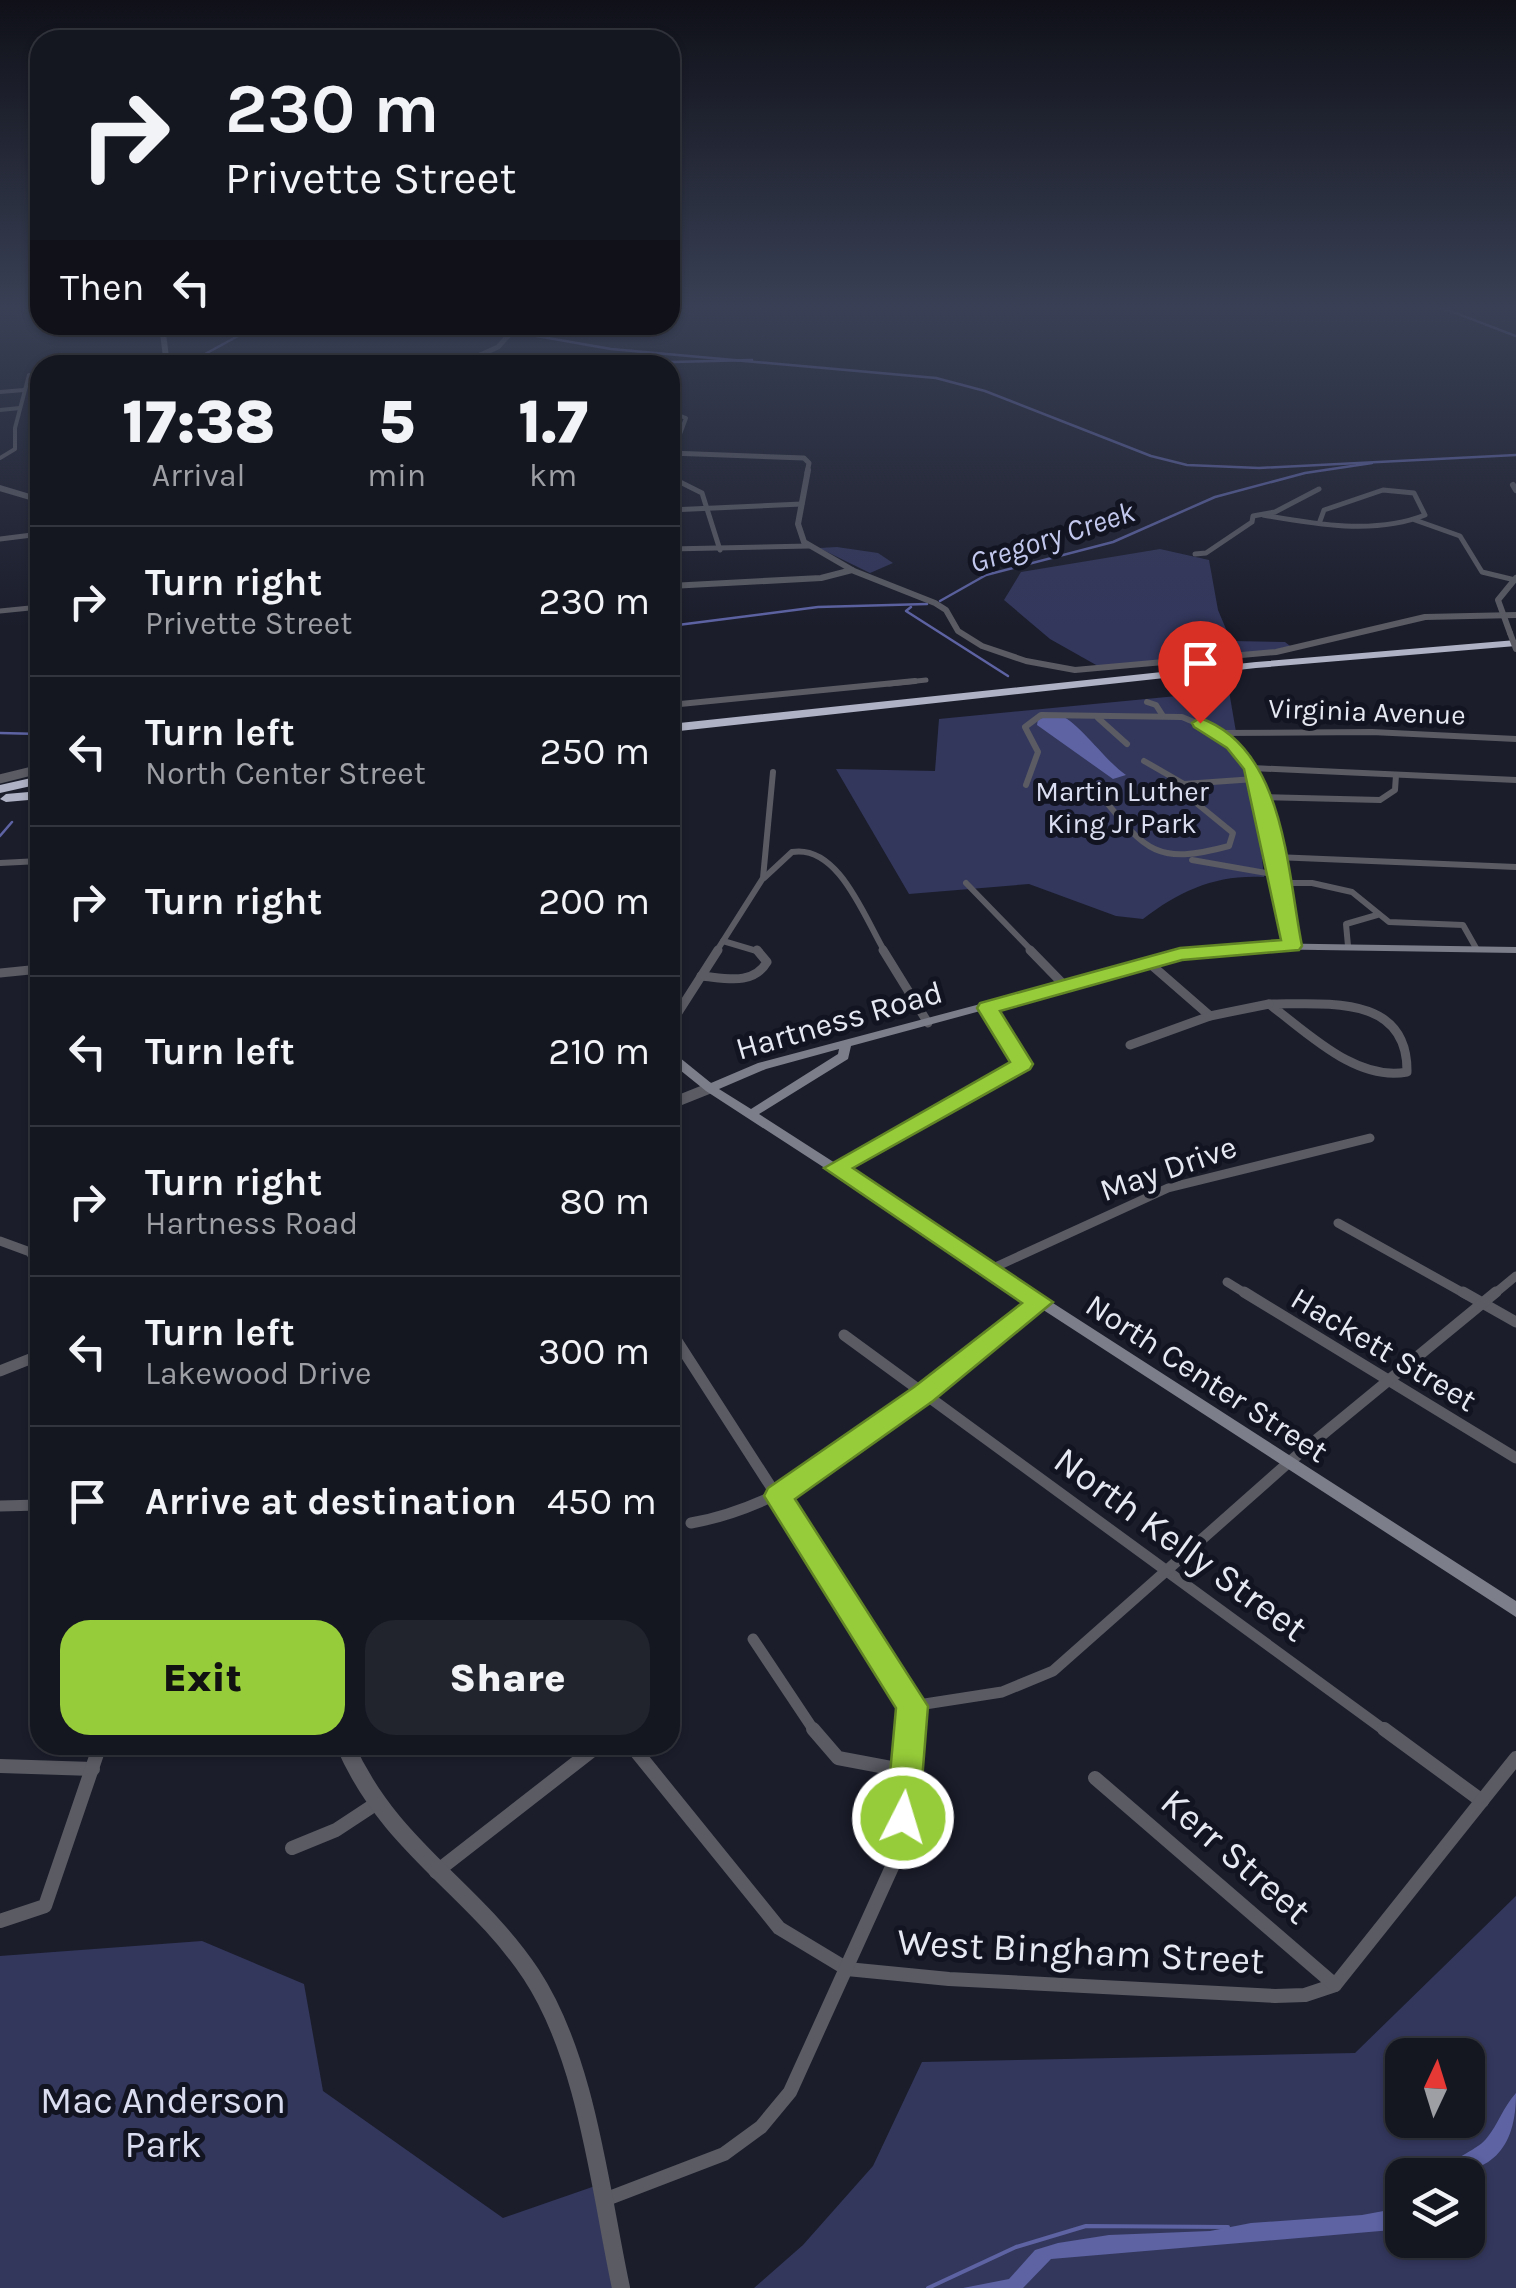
<!DOCTYPE html>
<style>
:root{--surface:#141620;--page:#21232d;--text:#f1f3f6;--muted:#9d9fa5;--line:#33353e;--accent:#96cc39}
body{margin:0;font-family:Karla,sans-serif;background:var(--page);color:var(--text);height:100vh;display:flex;flex-direction:column;font-size:38px;white-space:nowrap}
*{box-sizing:border-box;margin:0}
p{font-size:32px;color:var(--muted)}
.icon{flex:none;width:55px;height:55px;fill:none;stroke:currentColor;stroke-width:2;stroke-linecap:round;stroke-linejoin:round}
.map{position:relative;flex:1;overflow:hidden}
.sheet{position:absolute;left:30px;top:355px;width:650px;height:1400px;display:flex;flex-direction:column;background:var(--surface);border-radius:30px;box-shadow:0 2px 8px #0004,0 0 0 2px var(--line)}
.sheet>*{flex:none}
.guide{position:absolute;left:30px;top:30px;width:650px;height:305px;border-radius:30px;box-shadow:0 2px 8px #0004,0 0 0 2px var(--line);background:#141620;color:var(--text);overflow:hidden}
.needle{width:65px;rotate:4deg}
.tools{position:absolute;left:1385px;top:2038px;display:grid;gap:20px}
.tools a{display:grid;place-items:center;width:100px;height:100px;border-radius:20px;background:var(--surface);box-shadow:0 2px 8px #0004,0 0 0 2px var(--line);font-size:50px}
.pin{position:absolute;display:grid;place-items:center;width:85px;height:85px;color:#fff;margin:-102px -42px;border-radius:50% 50% 50% 0;rotate:-45deg;box-shadow:0 0 10px #0007}
.pin .icon{rotate:45deg}
.me{position:absolute;width:110px;margin:-55px;rotate:5deg;stroke-linejoin:round;filter:drop-shadow(0 0 8px #0008)}
.turn{display:flex;align-items:center;gap:35px;height:210px;padding:0 30px;font-size:45px}
.turn .icon{width:130px;height:130px;stroke-width:2.5}
.turn b{display:block;font-size:70px;line-height:85px}
.then{display:flex;align-items:center;height:95px;padding:0 30px;background:#0003;gap:20px;font-size:38px}
.eta{display:flex;justify-content:space-evenly;align-items:center;height:170px;text-align:center}
.eta b{font-size:60px;font-weight:800;line-height:70px}
.action{display:flex;gap:20px;margin-top:auto;padding:20px 30px}
.action a{flex:1;height:115px;border-radius:30px;background:var(--accent);color:#111;font-size:40px;font-weight:800;line-height:115px;text-align:center}
.action a+a{background:var(--page);color:var(--text)}
ul{padding:0;list-style:none}
li{display:flex;align-items:center;gap:30px;height:150px;padding:0 30px;border-top:2px solid var(--line)}
li div{flex:1}
li b{display:block;font-size:38px}
li em{font-style:normal}
.map>svg:first-child{display:block}
.green{fill:#33375c;fill-rule:evenodd}
.water{fill:#5d63a3}
.lines{fill:none;stroke-linecap:round;stroke-linejoin:round}
.stream-far1{stroke:#5d63a3;stroke-width:2.5}
.stream{stroke:#5d63a3;stroke-width:4}
.minor-far5{stroke:#5a5b63;stroke-width:4}
.minor-far4{stroke:#5a5b63;stroke-width:5}
.minor-far3{stroke:#5a5b63;stroke-width:6}
.minor-far2{stroke:#5a5b63;stroke-width:9}
.minor-far1{stroke:#5a5b63;stroke-width:11}
.minor{stroke:#5a5b63;stroke-width:14}
.tertiary-far4{stroke:#5a5b63;stroke-width:5}
.tertiary-far3{stroke:#5a5b63;stroke-width:6}
.tertiary-far2{stroke:#5a5b63;stroke-width:9}
.tertiary-far1{stroke:#5a5b63;stroke-width:11}
.tertiary{stroke:#5a5b63;stroke-width:18}
.secondary{fill:#7c7e8a;fill-rule:evenodd}
.motorway{fill:#aeb2c4;fill-rule:evenodd}
.tertiary-bridge{stroke:#5a5b63;stroke-width:6}
.route{fill:#96cc39;stroke:#628525;stroke-width:2.5}
.labels{text-anchor:middle;stroke-width:10;stroke-linejoin:round;paint-order:stroke}
.far-street-label{font-size:28px;fill:#e6e8f2;stroke:#121421}
.far-park-label{font-size:28px;fill:#daddf0;stroke:#121421}
.far-water-label{font-size:30px;font-style:italic;fill:#c3c9ee;stroke:#121421}
.street-label{font-size:32px;fill:#e6e8f2;stroke:#121421}
.near-street-label{font-size:38px;fill:#e6e8f2;stroke:#121421}
.near-park-label{font-size:38px;fill:#daddf0;stroke:#121421}
</style>
<div class="map">
<svg width="1516" height="2288" viewBox="0 0 1516 2288">
<rect width="100%" height="100%" fill="#1b1d2b"/>
<g class="green">
<polygon points="837,547 878,553 893,563 870,573 819,548"/>
<polygon points="1160,549 1209,560 1218,610 1231,641 1285,642 1294,649 1105,670 1050,639 1004,600 1021,572"/>
<path d="M1229 691 1236 732H1223L1244 762 1258 821 1264 877C1218 874 1180 890 1143 919L1116 916 1029 884 909 894 836 769 935 771 939 719Z"/>
<path d="M1516 1896V2288H754L803 2245 873 2166 922 2062 1355 2053ZM1402 2055H1468V2120H1402ZM1402 2175H1468V2240H1402Z"/>
<polygon points="202,1941 304,1984 323,2091 503,2218 598,2185 622,2288 0,2288 0,1956"/>
</g>
<g class="water">
<path d="M1058 715C1076 718 1104 760 1126 775L1113 779 1037 725 1038 719Z"/>
<path d="M1516 2093C1516 2150 1491 2175 1433 2175 1448 2161 1477 2150 1486 2139 1498 2125 1503 2107 1516 2093Z"/>
<polygon points="1402,2200 1402,2223 1392,2230 1051,2259 1023,2288 963,2288 1009,2279 1035,2250 1058,2243 1109,2235 1210,2231 1251,2223 1362,2215 1389,2210"/>
</g>
<g class="lines">
<g class="stream-far1">
<polyline points="1440,307 1516,336"/>
<polyline points="473,325 611,349 936,378 985,391 1151,456 1187,465 1259,468 1516,455"/>
<polyline points="496,359 523,355 633,363 752,360"/>
<polyline points="185,365 258,325"/>
<polyline points="940,601 986,575 1113,542 1215,497 1305,473 1372,463"/>
<polyline points="911,607 906,611 1008,676"/>
<polyline points="670,626 818,607 927,604"/>
<polyline points="0,733 40,734"/>
<polyline points="33,766 40,756"/>
<polyline points="0,836 12,822"/>
</g>
<polyline class="stream" points="928,2288 1016,2247 1086,2226 1228,2227"/>
<g class="minor-far5">
<polyline points="0,392 24,390"/>
<polyline points="0,410 20,408"/>
<polyline points="670,412 686,418 670,461"/>
<polyline points="0,458 15,449 15,428 29,375"/>
</g>
<g class="minor-far4">
<polyline points="670,477 702,493 720,550"/>
<polyline points="670,510 802,504"/>
<path d="M1263 515C1314 524 1375 535 1425 515L1414 493 1383 490 1324 510 1320 521"/>
<polyline points="1415,520 1460,536 1482,572 1515,580"/>
<polyline points="0,539 40,534"/>
<polyline points="670,549 809,546"/>
<polyline points="1195,554 1206,553 1252,522 1253,516 1275,512 1319,489"/>
<polyline points="0,611 40,607"/>
<polyline points="889,684 926,680"/>
</g>
<g class="minor-far3">
<polyline points="1147,702 1156,705 1163,716"/>
<polyline points="670,705 915,681"/>
<polyline points="1098,718 1127,744"/>
<polyline points="1217,733 1372,732 1516,739"/>
<polyline points="1144,761 1184,784 1255,779"/>
<polyline points="1252,768 1516,780"/>
<polyline points="1026,785 1038,752 1025,727 1041,715 1182,717 1213,730 1237,751 1267,810 1292,945"/>
<path d="M1100 794C1145 850 1155 866 1229 846L1233 833 1189 797 1200 787"/>
<polyline points="1261,797 1380,800 1395,790 1396,775"/>
<polyline points="1275,857 1516,867"/>
<polyline points="1192,860 1278,875"/>
<polyline points="0,863 40,861"/>
<path d="M764 878 792 852C839 844 865 919 885 952"/>
<polyline points="966,883 1033,952"/>
<polyline points="1280,883 1312,883 1352,892 1389,922 1463,925 1476,948"/>
<polyline points="723,941 760,952"/>
<polyline points="1348,946 1346,924 1377,915"/>
<polyline points="716,952 763,878 773,772"/>
</g>
<g class="minor-far2">
<polyline points="883,950 928,1023"/>
<polyline points="1030,950 1066,987"/>
<polyline points="1148,962 1210,1016"/>
<polyline points="0,973 40,969"/>
<path d="M701 976C725 978 753 986 767 962L757 950"/>
<path d="M1269 1004C1327 1004 1408 994 1407 1072 1356 1082 1307 1032 1269 1004Z"/>
<polyline points="670,1025 718,950"/>
<polyline points="1130,1045 1210,1016 1269,1004"/>
<polyline points="836,1168 1019,1068 1022,1060 988,1008"/>
<polyline points="1338,1223 1467,1295"/>
<polyline points="0,1241 30,1252 40,1268"/>
<polyline points="991,1269 1168,1188 1370,1138"/>
<polyline points="1227,1282 1248,1295"/>
<polyline points="1493,1295 1516,1276"/>
</g>
<g class="minor-far1">
<polyline points="1244,1292 1516,1458"/>
<polyline points="1463,1292 1516,1322"/>
<polyline points="670,1330 912,1706 909,1732"/>
<polyline points="844,1335 1387,1732"/>
<polyline points="0,1371 40,1355"/>
<polyline points="0,1506 40,1505"/>
<path d="M691 1523C818 1501 941 1381 1040 1302"/>
<polyline points="753,1639 815,1732"/>
<polyline points="912,1706 1002,1692 1053,1671 1288,1463 1496,1292"/>
</g>
<g class="minor">
<polyline points="813,1729 838,1758 907,1771"/>
<polyline points="1384,1729 1482,1801"/>
<polyline points="631,1745 779,1928 847,1969 949,1979 1275,1996 1305,1995 1335,1985 1516,1758"/>
<polyline points="0,1766 93,1769"/>
<polyline points="1095,1778 1335,1985"/>
<polyline points="292,1848 336,1830 374,1805"/>
<polyline points="436,1872 599,1745"/>
<polyline points="0,1921 45,1906 100,1745"/>
<polyline points="604,2200 724,2154 761,2127 790,2092 897,1856 910,1729"/>
</g>
<g class="tertiary-far4">
<polyline points="458,365 498,347 518,325"/>
<polyline points="670,453 804,458 809,463 807,473"/>
</g>
<g class="tertiary-far3">
<polyline points="808,470 798,524 804,542 854,571 935,603 946,610 958,631 982,646 1026,661 1075,670 1276,652 1425,617 1516,615"/>
<polyline points="1513,485 1516,490"/>
<polyline points="0,488 40,500"/>
<polyline points="670,586 821,578 852,570"/>
<polyline points="1510,633 1498,600 1516,578"/>
</g>
<polyline class="tertiary-far2" points="0,779 40,769"/>
<polyline class="tertiary-far1" points="670,1104 710,1088"/>
<path class="tertiary" d="M345 1745C390 1848 473 1887 531 1974 587 2059 600 2190 621 2288"/>
<g class="secondary">
<polygon points="159,325 165,325 170,365 164,365"/>
<path d="M1253 943 1516 947V953L1253 949 1180 957 851 1046 848 1059 759 1114 1516 1601V1617L706 1091 670 1062V1052L674 1053 711 1083 758 1063 1180 951ZM839 1049 838 1054 751 1109 719 1089 766 1069Z"/>
</g>
<g class="motorway">
<polygon points="1516,640 1516,646 1256,668 670,732 670,724 1256,662"/>
<polygon points="40,776 40,784 0,793 0,785"/>
<polygon points="40,791 40,799 6,802 0,799 6,794"/>
</g>
<polyline class="tertiary-bridge" points="1510,633 1516,649"/>
</g>
<linearGradient id="sky" x2="0" y2="1"><stop stop-color="#0f1018"/><stop offset="0.49" stop-color="#394055"/><stop offset="1" stop-color="#394055" stop-opacity="0"/></linearGradient>
<rect width="1516" height="627" fill="url(#sky)"/>
<path class="route" d="M1200 718C1285 748 1287 871 1302 946L1299 950 1182 960 1000 1011 1033 1064 1030 1069 853 1168 1053 1302 933 1401 795 1499 928 1706 919 1818 915 1829 903 1834 891 1829 886 1818 896 1708 764 1496 768 1488 914 1387 1022 1303 824 1168 1010 1062 977 1008 980 1003 1180 948 1281 940 1244 769 1227 748 1194 727 1192 723Z"/>
<g class="labels">
<g class="far-street-label">
<text transform="translate(1367 711) rotate(2)" y="10">Virginia Avenue</text>
</g>
<g class="far-park-label">
<text x="1122" y="801">Martin Luther<tspan x="1122" dy="32">King Jr Park</tspan></text>
</g>
<g class="far-water-label">
<text transform="translate(1052 537) rotate(-18)" y="10">Gregory Creek</text>
</g>
<g class="street-label">
<text transform="translate(839 1020) rotate(-16)" y="11">Hartness Road</text>
<text transform="translate(1168 1168) rotate(-19)" y="11">May Drive</text>
<text transform="translate(1384 1349) rotate(31)" y="11">Hackett Street</text>
<text transform="translate(1207 1378) rotate(33)" y="11">North Center Street</text>
</g>
<g class="near-street-label">
<text transform="translate(1181 1544) rotate(36)" y="13">North Kelly Street</text>
<text transform="translate(1236 1856) rotate(41)" y="13">Kerr Street</text>
<text transform="translate(1081 1951) rotate(3)" y="13">West Bingham Street</text>
</g>
<g class="near-park-label">
<text x="163" y="2113">Mac Anderson<tspan x="163" dy="44">Park</tspan></text>
</g>
</g>
</svg>
<div class="tools">
<a><svg class="needle" viewBox="-14 -14 28 28"><path d="M0-13l5 13h-10z" fill="#e53935"/><path d="M0 13l5-13h-10z" fill="#9d9fa5"/></svg></a>
<a><svg class="icon" aria-label="layers" viewBox="0 0 24 24"><path d="M12 4l9 5-9 5-9-5zM3 14l9 5 9-5"/></svg></a>
</div>
<div class="pin" style="left:1200px;top:723px;background:#d93025"><svg class="icon" aria-label="arrive" viewBox="0 0 24 24"><path d="M6 21V4h12l-3 4 3 4H6"/></svg></div>
<svg class="me" style="left:903px;top:1818px" viewBox="-20 -20 40 40"><circle r="17" fill="#96cc39" stroke="#fff" stroke-width="3"/><path d="M0-11L8 9 0 5-8 9z" fill="#fff"/></svg>
<div class="guide">
<div class="turn"><svg class="icon" aria-label="right" viewBox="0 0 24 24"><path d="M7 20v-9h11M14 6l5 5-5 5"/></svg><div><b>230 m</b>Privette Street</div></div>
<div class="then">Then<svg class="icon" aria-label="left" viewBox="0 0 24 24"><path d="M17 20v-9H6M10 6l-5 5 5 5"/></svg></div>
</div>
<section class="sheet">
<div class="eta">
<div><b>17:38</b><p>Arrival</p></div>
<div><b>5</b><p>min</p></div>
<div><b>1.7</b><p>km</p></div>
</div>
<ul>
<li><svg class="icon" aria-label="right" viewBox="0 0 24 24"><path d="M7 20v-9h11M14 6l5 5-5 5"/></svg><div><b>Turn right</b><p>Privette Street</p></div><em>230 m</em></li>
<li><svg class="icon" aria-label="left" viewBox="0 0 24 24"><path d="M17 20v-9H6M10 6l-5 5 5 5"/></svg><div><b>Turn left</b><p>North Center Street</p></div><em>250 m</em></li>
<li><svg class="icon" aria-label="right" viewBox="0 0 24 24"><path d="M7 20v-9h11M14 6l5 5-5 5"/></svg><div><b>Turn right</b></div><em>200 m</em></li>
<li><svg class="icon" aria-label="left" viewBox="0 0 24 24"><path d="M17 20v-9H6M10 6l-5 5 5 5"/></svg><div><b>Turn left</b></div><em>210 m</em></li>
<li><svg class="icon" aria-label="right" viewBox="0 0 24 24"><path d="M7 20v-9h11M14 6l5 5-5 5"/></svg><div><b>Turn right</b><p>Hartness Road</p></div><em>80 m</em></li>
<li><svg class="icon" aria-label="left" viewBox="0 0 24 24"><path d="M17 20v-9H6M10 6l-5 5 5 5"/></svg><div><b>Turn left</b><p>Lakewood Drive</p></div><em>300 m</em></li>
<li><svg class="icon" aria-label="arrive" viewBox="0 0 24 24"><path d="M6 21V4h12l-3 4 3 4H6"/></svg><div><b>Arrive at destination</b></div><em>450 m</em></li>
</ul>
<div class="action"><a>Exit</a><a>Share</a></div>
</section>
</div>
